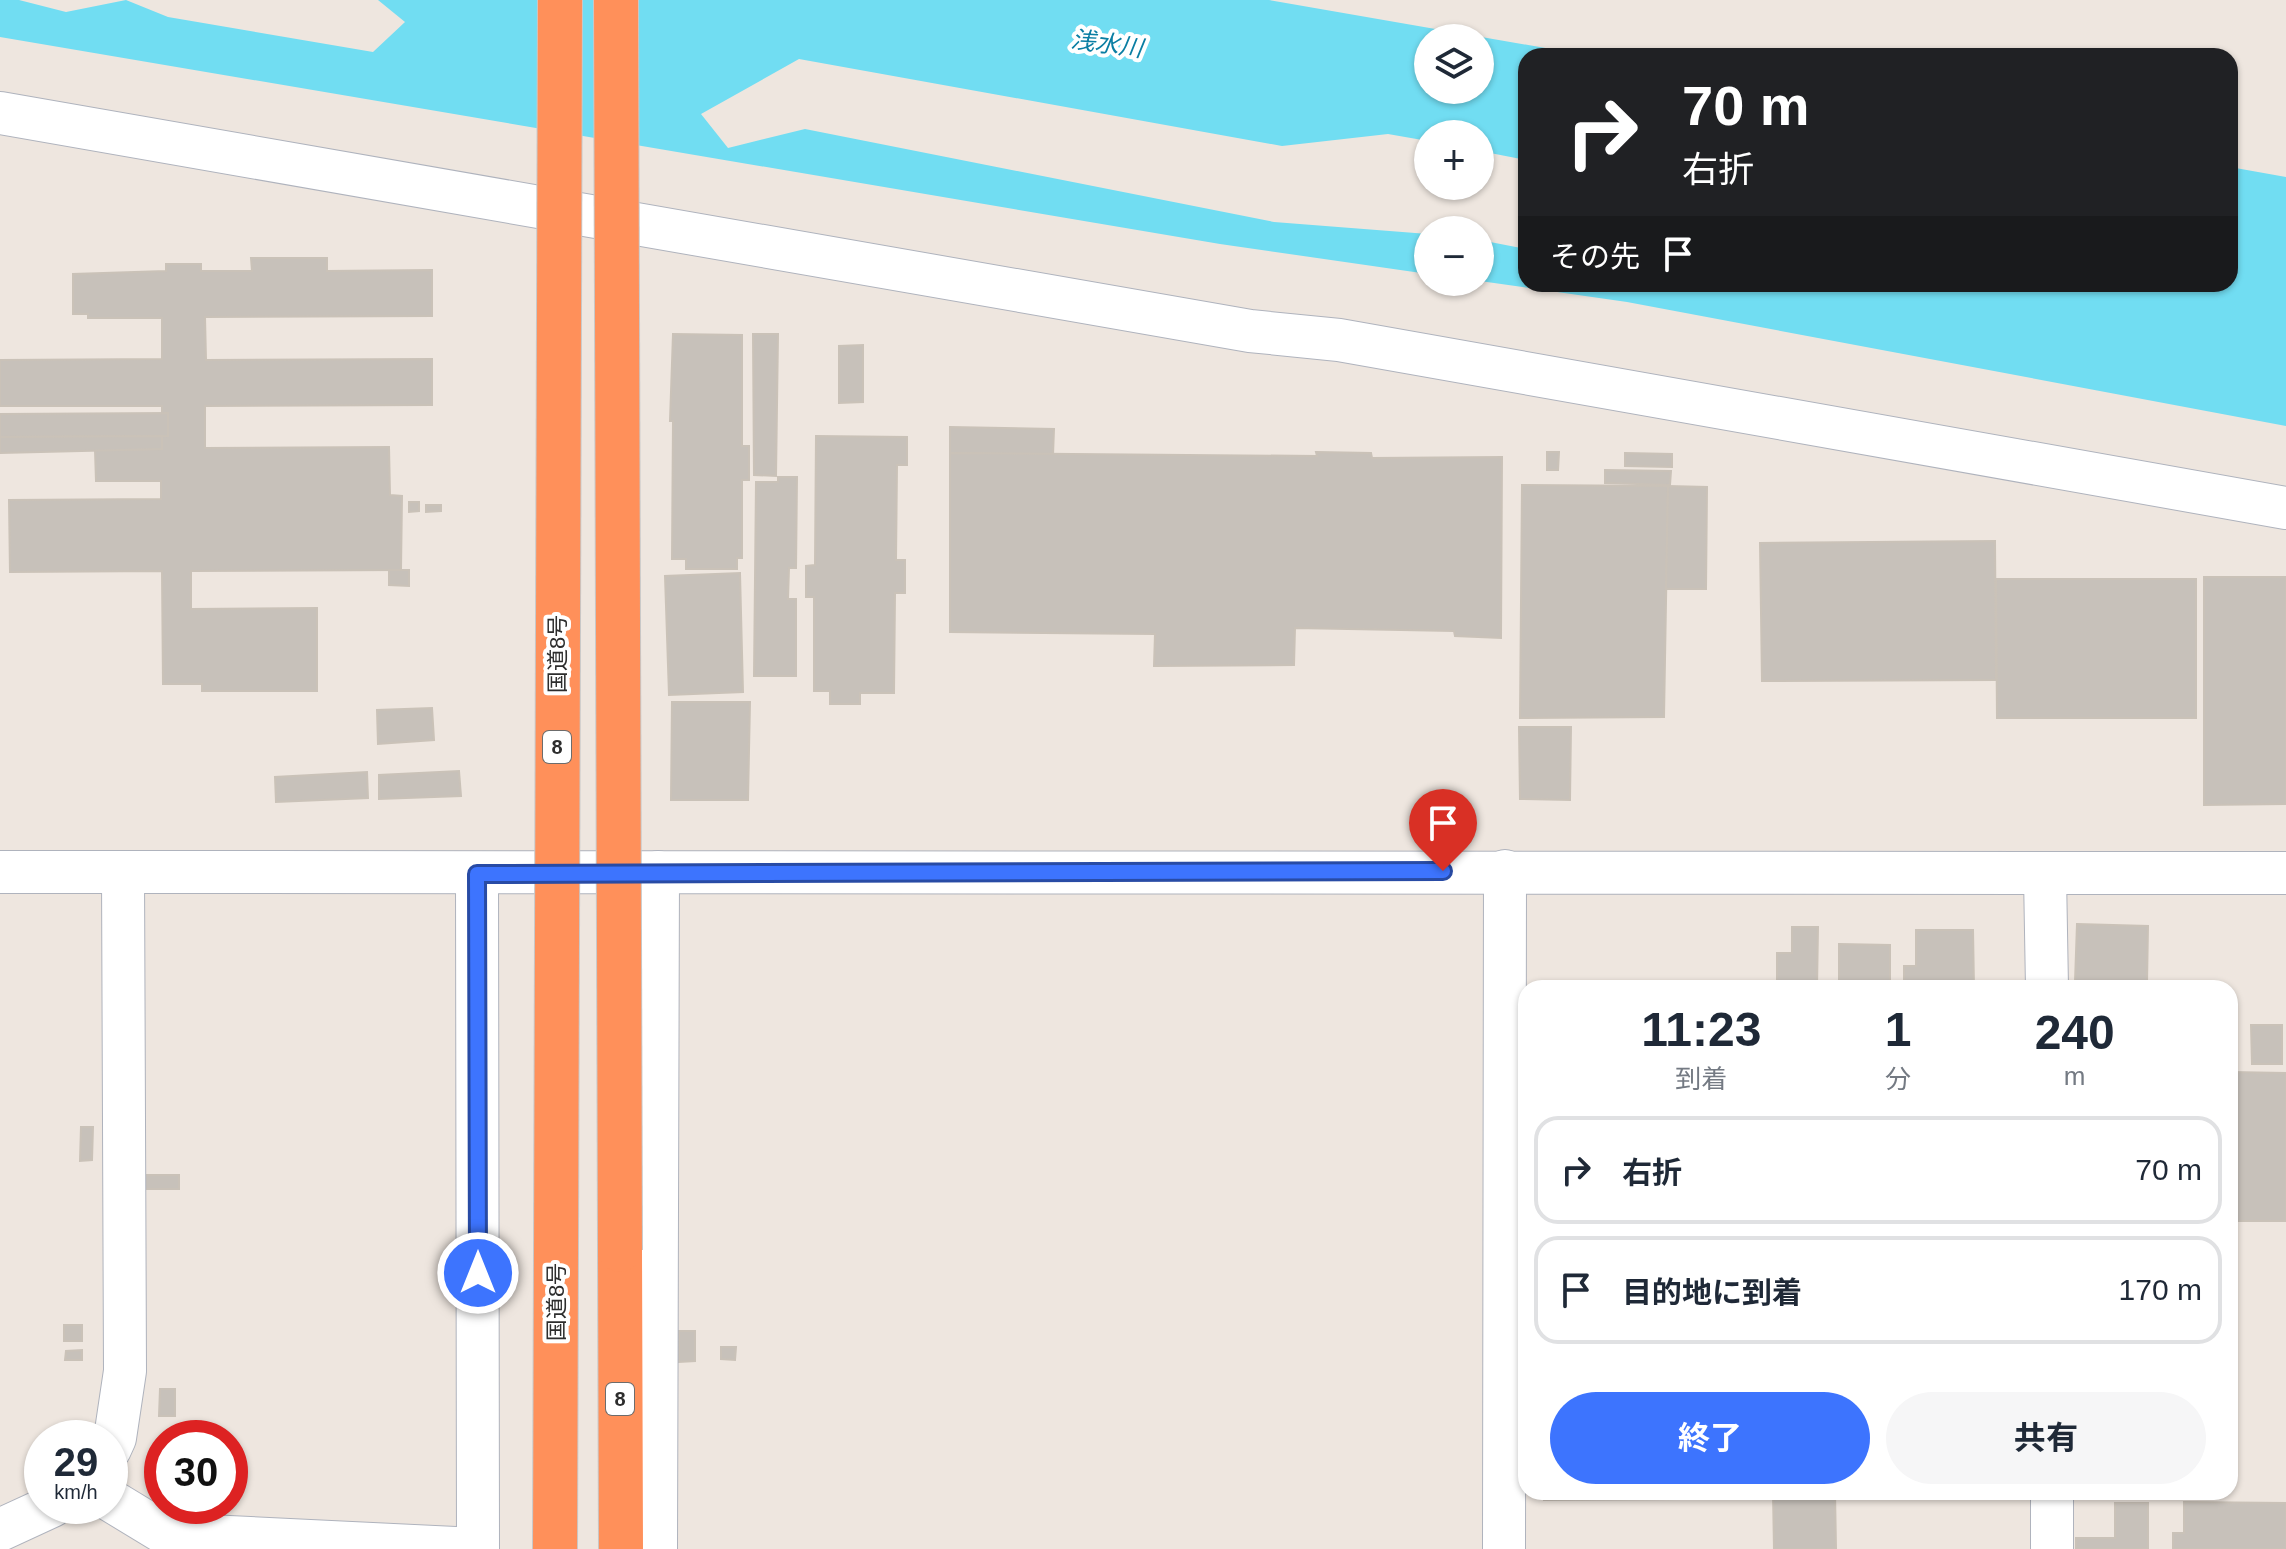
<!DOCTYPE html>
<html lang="ja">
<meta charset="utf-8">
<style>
:root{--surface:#fff;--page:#f6f6f7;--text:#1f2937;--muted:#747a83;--line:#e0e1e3;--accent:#3d74fe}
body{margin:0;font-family:Helvetica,"Noto Sans JP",sans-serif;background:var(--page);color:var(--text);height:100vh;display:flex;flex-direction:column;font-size:30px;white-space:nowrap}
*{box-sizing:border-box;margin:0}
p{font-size:26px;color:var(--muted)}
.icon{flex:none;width:44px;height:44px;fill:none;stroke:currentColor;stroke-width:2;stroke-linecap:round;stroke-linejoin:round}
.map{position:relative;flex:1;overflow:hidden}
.drawer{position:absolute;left:1518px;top:980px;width:720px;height:520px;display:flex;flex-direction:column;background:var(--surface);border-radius:24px;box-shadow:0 2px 6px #0004}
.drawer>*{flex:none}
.top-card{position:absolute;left:1518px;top:48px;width:720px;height:244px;border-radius:24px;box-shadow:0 2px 6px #0004;background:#202124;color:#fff;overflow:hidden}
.buttons{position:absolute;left:1414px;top:24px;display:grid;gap:16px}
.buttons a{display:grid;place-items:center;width:80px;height:80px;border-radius:50%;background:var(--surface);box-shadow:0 2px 6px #0004;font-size:40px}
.speed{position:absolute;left:24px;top:1420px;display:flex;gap:16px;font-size:40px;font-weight:700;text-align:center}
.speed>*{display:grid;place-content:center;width:104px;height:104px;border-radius:50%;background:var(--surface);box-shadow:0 2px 6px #0004;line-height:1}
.speed small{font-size:20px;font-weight:400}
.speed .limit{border:12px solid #d22;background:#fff;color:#111}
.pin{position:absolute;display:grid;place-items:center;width:68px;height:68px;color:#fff;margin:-82px -34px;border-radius:50% 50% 50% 0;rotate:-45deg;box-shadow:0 0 8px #0007}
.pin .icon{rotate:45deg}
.me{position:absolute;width:88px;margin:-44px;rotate:0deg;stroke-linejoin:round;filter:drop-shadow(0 0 6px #0008)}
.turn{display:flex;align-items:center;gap:28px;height:168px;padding:0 32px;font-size:36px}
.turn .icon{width:104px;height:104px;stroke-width:2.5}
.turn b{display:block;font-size:56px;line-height:68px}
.then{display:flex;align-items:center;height:76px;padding:0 32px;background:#0003;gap:16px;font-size:30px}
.eta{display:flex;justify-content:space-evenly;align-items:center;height:136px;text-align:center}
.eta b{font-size:48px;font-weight:700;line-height:56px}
.button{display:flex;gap:16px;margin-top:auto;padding:16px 32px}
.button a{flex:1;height:92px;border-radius:48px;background:var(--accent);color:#fff;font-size:32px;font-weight:700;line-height:92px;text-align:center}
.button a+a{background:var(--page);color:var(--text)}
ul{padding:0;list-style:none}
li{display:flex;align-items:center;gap:24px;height:108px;margin:0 16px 12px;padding:0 16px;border:4px solid var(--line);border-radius:24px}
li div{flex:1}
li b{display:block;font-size:30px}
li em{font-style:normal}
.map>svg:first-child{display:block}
.water{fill:#71ddf2;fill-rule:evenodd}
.building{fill:#c7c1ba;stroke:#cac2b8;stroke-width:2}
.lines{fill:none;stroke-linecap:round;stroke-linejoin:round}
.minor-casing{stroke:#afb3bd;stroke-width:44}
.highway-casing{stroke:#c8c8c8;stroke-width:46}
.minor{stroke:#fff;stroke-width:42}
.highway{stroke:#ff905a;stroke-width:44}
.highway-bridge-casing{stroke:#c8c8c8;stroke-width:46;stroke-linecap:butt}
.highway-bridge{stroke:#ff905a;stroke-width:44}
.route-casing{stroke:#284ba5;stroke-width:20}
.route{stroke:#3d74fe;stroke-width:14}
.labels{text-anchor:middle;stroke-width:8;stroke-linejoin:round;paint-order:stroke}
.shield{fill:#fff;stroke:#6c6c6c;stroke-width:2}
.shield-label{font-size:20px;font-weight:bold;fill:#2d2d2d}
.street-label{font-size:22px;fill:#2d2d2d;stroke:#fff}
.water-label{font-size:24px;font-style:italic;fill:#0a7ea3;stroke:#fff}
</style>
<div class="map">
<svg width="2286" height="1549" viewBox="0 0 2286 1549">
<rect width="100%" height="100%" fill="#eee6df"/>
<g class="water">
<path d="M0 0H19L66 12 126 0 168 17 373 52 405 22 378 0H1269L1591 56H1526V160L1480 151V134H1428V141L1388 134 1282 146 799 59 701 114 728 148 805 129 1274 222 1428 234V274L1220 244 0 37ZM1428 38H1480V90H1428Z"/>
<polygon points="2230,167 2286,177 2286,426 1627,302 1480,281 1480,240 1526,249 1526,284 2230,284"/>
</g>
<g class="building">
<polygon points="251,258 327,258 327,271 432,270 432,316 205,317 206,360 432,359 432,405 205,406 205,448 389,447 390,495 402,496 401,570 191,571 191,609 317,608 317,691 202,691 202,684 163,684 162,571 10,572 9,500 161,499 161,481 96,481 95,450 162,449 162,406 0,406 0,360 162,359 162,318 88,318 88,314 73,314 73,274 166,271 166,264 201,264 201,271 252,271"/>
<polygon points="673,334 742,335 742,446 749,446 749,480 742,480 742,558 737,558 737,569 686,569 686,559 672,559 673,421 670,421"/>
<polygon points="753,334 778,334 776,476 754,475"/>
<polygon points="863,345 863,402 839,403 839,346"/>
<polygon points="168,413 168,436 0,437 0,414"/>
<polygon points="950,427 1054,429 1053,455 950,453"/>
<polygon points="162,436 162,449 0,453 0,437"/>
<polygon points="816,436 907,437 907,465 897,465 896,560 905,560 905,593 895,593 894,693 860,693 860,704 830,704 830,691 814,691 814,597 806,597 806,566 815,565"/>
<polygon points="1316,452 1371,453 1372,458 1502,457 1501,638 1455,636 1454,631 1295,628 1294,665 1154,666 1155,634 950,632 950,453 1317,456"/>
<polygon points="1547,452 1559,452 1558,470 1547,470"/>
<polygon points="1625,453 1672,454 1672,467 1625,466"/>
<polygon points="1605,470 1671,471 1670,485 1605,483"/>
<polygon points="778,477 797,477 796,568 789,568 788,599 796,599 796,676 754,676 756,482 778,482"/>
<polygon points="1522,485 1668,486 1664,717 1520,718"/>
<polygon points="1668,486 1707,487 1706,589 1666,589"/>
<polygon points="409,502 419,502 419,511 409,512"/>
<polygon points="426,505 441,505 441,511 426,512"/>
<polygon points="1995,541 1996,680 1762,681 1760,543"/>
<polygon points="389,570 409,570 409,586 389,585"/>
<polygon points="740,573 743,692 669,695 665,576"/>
<polygon points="2204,577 2286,577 2286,804 2204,805"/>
<polygon points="1996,579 2196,579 2196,718 1997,718"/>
<polygon points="672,702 750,702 748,800 671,800"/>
<polygon points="432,708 434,740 378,744 377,710"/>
<polygon points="1519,727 1571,727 1570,800 1520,799"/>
<polygon points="459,771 461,796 379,799 379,775"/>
<polygon points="367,772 368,798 276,802 275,777"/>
<polygon points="2077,924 2148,926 2147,983 2075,982"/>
<polygon points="1792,927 1818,927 1817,988 1777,988 1777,953 1792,953"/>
<polygon points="1916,930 1973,930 1974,988 1904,988 1904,966 1916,966"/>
<polygon points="1839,944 1890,945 1890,988 1839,988"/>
<polygon points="2251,1025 2282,1025 2282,1064 2252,1064"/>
<polygon points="2230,1072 2286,1073 2286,1221 2230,1221"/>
<polygon points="81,1127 93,1127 92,1160 80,1161"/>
<rect x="145" y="1175" width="34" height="14"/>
<rect x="64" y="1325" width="18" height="16"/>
<polygon points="679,1331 695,1331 695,1361 679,1362"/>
<polygon points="721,1347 736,1347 735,1360 721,1359"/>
<polygon points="82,1350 82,1360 65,1360 66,1351"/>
<polygon points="160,1389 175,1389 175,1416 159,1416"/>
<polygon points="1544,1492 1684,1492 1684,1497 1683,1499 1544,1500"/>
<rect x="1685" y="1492" width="40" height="2"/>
<polygon points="1835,1492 1836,1549 1774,1549 1773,1493"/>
<polygon points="2184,1502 2286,1503 2286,1549 2173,1549 2173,1533 2184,1533"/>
<polygon points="2115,1503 2148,1503 2148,1549 2076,1549 2076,1538 2115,1538"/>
</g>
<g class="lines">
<defs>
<g id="minor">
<polyline points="0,113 1250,331 1339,340 2286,508"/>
<polyline points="0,872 2286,873"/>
<polyline points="477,874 478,1549"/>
<polyline points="2045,875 2047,988"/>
<polyline points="110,1449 115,1438 125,1371 123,872"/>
<polyline points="110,1500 166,1534 476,1549"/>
<polyline points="0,1530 52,1506"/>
<polyline points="656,1549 658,872"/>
<polyline points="1504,1549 1505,871"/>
<polyline points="2052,1549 2052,1492"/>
</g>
<g id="highway">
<polyline points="620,1250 621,1549"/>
<polyline points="555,1549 556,1251"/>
</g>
</defs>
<use href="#minor" class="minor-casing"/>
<use href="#highway" class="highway-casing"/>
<use href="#minor" class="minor"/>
<use href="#highway" class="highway"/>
<defs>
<g id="highway-bridge">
<polyline points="616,0 620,1250"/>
<polyline points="556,1251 560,0"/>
</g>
</defs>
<use href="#highway-bridge" class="highway-bridge-casing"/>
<use href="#highway-bridge" class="highway-bridge"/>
</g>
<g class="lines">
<defs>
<polyline id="route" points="478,1273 477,874 1443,871"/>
</defs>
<use href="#route" class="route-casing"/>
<use href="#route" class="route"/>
</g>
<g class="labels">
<g class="shield">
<rect x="543" y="731" width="28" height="32" rx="6"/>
<rect x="606" y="1383" width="28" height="32" rx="6"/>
</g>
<g class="shield-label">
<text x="557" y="754">8</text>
<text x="620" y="1406">8</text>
</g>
<g class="street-label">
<text transform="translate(557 654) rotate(-90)" y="8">国道8号</text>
<text transform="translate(556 1302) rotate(-90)" y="8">国道8号</text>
</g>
<g class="water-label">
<text transform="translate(1107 44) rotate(8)" y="8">浅水川</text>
</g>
</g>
</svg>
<div class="buttons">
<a><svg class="icon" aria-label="layers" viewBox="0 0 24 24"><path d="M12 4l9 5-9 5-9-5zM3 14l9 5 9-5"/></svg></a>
<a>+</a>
<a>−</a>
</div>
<div class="speed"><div>29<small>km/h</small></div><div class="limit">30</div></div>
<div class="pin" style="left:1443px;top:871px;background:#d93025"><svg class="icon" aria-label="arrive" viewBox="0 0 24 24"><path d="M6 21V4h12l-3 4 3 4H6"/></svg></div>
<svg class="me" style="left:478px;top:1273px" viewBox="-20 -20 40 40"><circle r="17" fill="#3d74fe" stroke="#fff" stroke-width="3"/><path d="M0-11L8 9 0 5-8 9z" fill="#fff"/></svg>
<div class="top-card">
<div class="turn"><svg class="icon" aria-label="right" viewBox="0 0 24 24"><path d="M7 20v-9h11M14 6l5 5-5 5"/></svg><div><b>70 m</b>右折</div></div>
<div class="then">その先<svg class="icon" aria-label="arrive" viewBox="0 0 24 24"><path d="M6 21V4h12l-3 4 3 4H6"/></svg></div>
</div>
<section class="drawer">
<div class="eta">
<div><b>11:23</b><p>到着</p></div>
<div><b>1</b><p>分</p></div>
<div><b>240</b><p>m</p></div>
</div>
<ul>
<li><svg class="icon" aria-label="right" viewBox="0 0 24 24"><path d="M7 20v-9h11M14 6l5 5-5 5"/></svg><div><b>右折</b></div><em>70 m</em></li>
<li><svg class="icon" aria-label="arrive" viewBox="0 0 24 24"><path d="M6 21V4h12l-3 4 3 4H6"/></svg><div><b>目的地に到着</b></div><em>170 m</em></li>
</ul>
<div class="button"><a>終了</a><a>共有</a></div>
</section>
</div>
